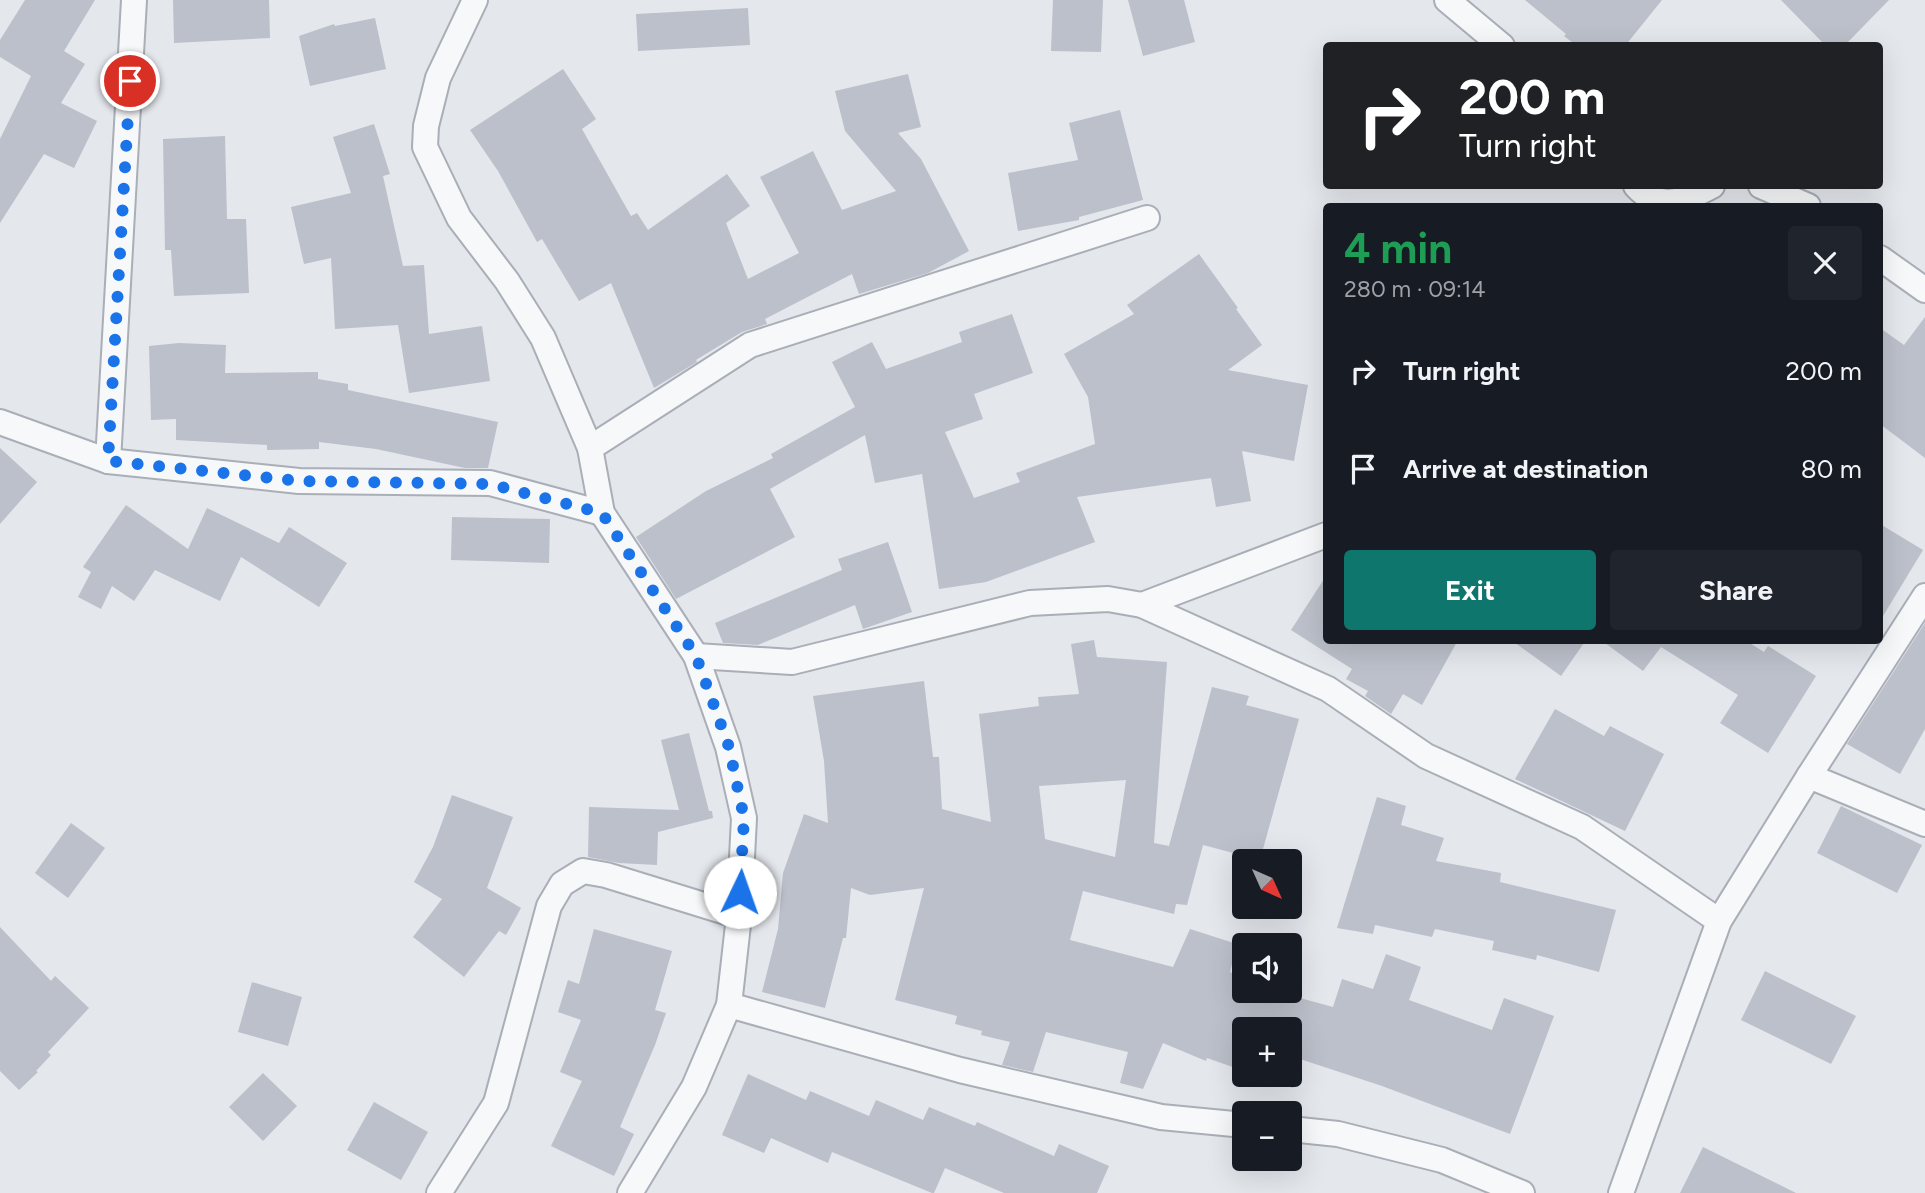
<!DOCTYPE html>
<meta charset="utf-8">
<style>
:root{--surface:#171b24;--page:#20242c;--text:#f1f3f6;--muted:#9ea1a6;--accent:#0f766e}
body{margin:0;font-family:Figtree,sans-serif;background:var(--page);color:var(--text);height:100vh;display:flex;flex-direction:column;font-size:26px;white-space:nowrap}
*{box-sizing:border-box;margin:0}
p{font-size:23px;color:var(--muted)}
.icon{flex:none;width:38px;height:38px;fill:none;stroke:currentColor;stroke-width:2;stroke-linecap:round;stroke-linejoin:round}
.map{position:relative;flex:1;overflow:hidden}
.drawer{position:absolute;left:1323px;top:203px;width:560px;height:441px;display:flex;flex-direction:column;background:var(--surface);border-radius:7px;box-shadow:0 7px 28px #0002}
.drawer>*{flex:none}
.guide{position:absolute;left:1323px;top:42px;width:560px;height:147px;border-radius:7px;box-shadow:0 7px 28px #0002;background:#202124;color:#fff;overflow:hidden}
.needle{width:46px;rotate:135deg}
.buttons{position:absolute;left:1232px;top:849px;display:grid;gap:14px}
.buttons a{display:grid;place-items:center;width:70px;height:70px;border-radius:7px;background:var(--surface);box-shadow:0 7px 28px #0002;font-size:35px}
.pin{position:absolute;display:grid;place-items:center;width:60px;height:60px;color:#fff;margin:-30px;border:4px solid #fff;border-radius:50%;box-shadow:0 2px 7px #0007}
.me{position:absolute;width:77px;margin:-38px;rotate:3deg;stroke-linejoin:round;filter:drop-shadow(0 0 5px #0008)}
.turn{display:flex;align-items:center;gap:24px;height:147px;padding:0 21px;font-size:32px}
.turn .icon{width:91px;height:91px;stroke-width:2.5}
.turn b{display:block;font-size:49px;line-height:60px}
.round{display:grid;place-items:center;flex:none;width:74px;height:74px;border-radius:7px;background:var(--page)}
.overview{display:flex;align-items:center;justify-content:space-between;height:119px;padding:0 21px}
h1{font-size:42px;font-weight:700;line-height:52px;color:#1e9e55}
.cta{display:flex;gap:14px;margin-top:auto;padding:14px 21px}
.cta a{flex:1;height:80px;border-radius:7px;background:var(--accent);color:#fff;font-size:28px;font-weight:700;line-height:80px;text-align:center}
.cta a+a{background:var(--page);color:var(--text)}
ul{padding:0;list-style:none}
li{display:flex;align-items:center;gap:21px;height:98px;padding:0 21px}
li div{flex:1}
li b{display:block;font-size:26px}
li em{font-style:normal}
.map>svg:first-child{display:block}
.building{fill:#bbc0ca;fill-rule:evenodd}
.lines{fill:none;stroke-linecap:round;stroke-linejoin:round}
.street-casing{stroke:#a9aeb7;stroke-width:28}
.street{stroke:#f7f8fa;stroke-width:24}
.route{stroke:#1a73e8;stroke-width:12;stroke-dasharray:0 21.6}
</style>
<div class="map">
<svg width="1925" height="1193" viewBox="0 0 1925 1193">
<rect width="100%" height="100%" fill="#e4e7ec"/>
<g class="building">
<polygon points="25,0 95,0 64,51 85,64 61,103 97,121 74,168 44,154 0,223 0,139 31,76 0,57 0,40"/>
<polygon points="173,0 269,0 270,38 174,43"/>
<polygon points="1053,0 1103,0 1101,52 1051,51"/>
<polygon points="1128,0 1184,0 1195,42 1143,56"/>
<polygon points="1525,0 1662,0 1625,46 1577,46 1564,36 1566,34"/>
<polygon points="1781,0 1889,0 1844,46 1826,46"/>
<polygon points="748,8 750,45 638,51 636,14"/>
<polygon points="375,18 386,69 310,86 299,36 334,24 335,26"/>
<polygon points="563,69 596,119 582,129 631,216 637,213 648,230 727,174 750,206 726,223 748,279 799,253 760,177 813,151 842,210 896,191 845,131 835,91 908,74 921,127 898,133 921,159 969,251 928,273 859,294 852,274 765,319 767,324 742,332 696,360 697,362 654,388 611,283 579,301 542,239 537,242 498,171 470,130"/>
<polygon points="1120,110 1143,200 1079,217 1079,220 1018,231 1008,173 1078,160 1069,123"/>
<polygon points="374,124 390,174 383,176 403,266 424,265 429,334 482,326 490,381 409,393 398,325 335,329 331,258 304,264 291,207 351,193 333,137"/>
<polygon points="225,136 227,219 246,219 249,293 174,296 171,250 165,250 163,139"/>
<polygon points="1199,254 1238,308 1236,309 1262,345 1228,370 1308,385 1294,461 1242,451 1251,501 1216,507 1211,478 1077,497 1095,542 986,582 939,589 922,474 875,483 865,435 770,489 795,537 676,599 636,537 706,491 773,458 771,454 855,407 832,362 872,342 886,369 962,342 959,332 1012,314 1033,373 974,394 983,419 945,432 974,498 1020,482 1016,473 1095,444 1088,397 1064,354 1134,314 1127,305"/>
<polygon points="1925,317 1925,458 1880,424 1880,328 1904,345"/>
<polygon points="179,343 226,345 225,373 318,372 318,379 348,384 348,390 498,422 488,468 465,468 376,449 319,442 319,449 267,450 267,445 176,440 176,419 151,420 149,346"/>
<polygon points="0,448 37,482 0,524"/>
<polygon points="126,505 188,549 207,508 279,543 289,527 347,563 319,607 241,557 220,601 155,570 134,601 112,586 101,609 78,597 91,572 83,567"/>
<polygon points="452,517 550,519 549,563 451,560"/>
<polygon points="1880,524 1923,550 1880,621"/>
<polygon points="888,542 912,612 863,629 855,605 758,645 723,643 715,623 842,570 838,559"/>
<polygon points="1326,576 1326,640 1458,640 1422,705 1403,694 1391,714 1365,696 1368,691 1346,679 1352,669 1291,630"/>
<polygon points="1925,623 1925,729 1900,774 1847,744"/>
<path d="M1094 640 1097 657 1167 662 1154 843 1169 846 1212 687 1249 696 1246 705 1299 719 1260 860 1203 845 1187 905 1176 904 1174 914 1083 891 1070 940 1173 967 1190 929 1237 944 1230 972 1239 976 1237 982 1244 984V990H1271L1333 1007 1342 979 1373 989 1386 954 1421 967 1409 1000 1492 1030 1504 998 1554 1016 1510 1134 1382 1086 1300 1059 1293 1088 1255 1074H1290V1029H1244V1071L1207 1058 1206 1061 1163 1043 1143 1089 1120 1083 1128 1052 1046 1032 1033 1072 1002 1065 1010 1042 981 1035 982 1031 955 1024 957 1016 895 1000 924 888 870 895 851 888 846 938H843L825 1008 762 992 778 929 783 873 804 814 828 823 824 761 813 696 924 681 933 757H939L942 809 991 822 979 714 1039 706 1038 697 1079 694 1071 644ZM1126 780 1115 857 1045 839 1039 786Z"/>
<polygon points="1511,640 1586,640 1561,676"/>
<polygon points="1601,640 1745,640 1764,652 1768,646 1816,676 1768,753 1720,723 1738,695 1661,647 1643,671"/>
<polygon points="1555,709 1604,736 1610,726 1664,754 1625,831 1515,779"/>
<polygon points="689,733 709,811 712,811 713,818 658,832 657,865 619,863 588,857 589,807 679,810 661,740"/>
<polygon points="452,795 513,817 487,888 521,908 506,935 499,931 464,977 413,937 442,899 414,882 433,847"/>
<polygon points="1377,797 1406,806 1401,825 1444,838 1436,861 1501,873 1500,882 1616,910 1599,972 1537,955 1536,960 1492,950 1494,941 1435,929 1432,937 1375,925 1373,934 1337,928"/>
<polygon points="1841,806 1922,845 1897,893 1817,853"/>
<polygon points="71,823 105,848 68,898 35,873"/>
<polygon points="0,927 51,981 55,976 89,1008 48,1052 51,1055 36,1071 38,1072 19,1090 0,1071"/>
<polygon points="594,929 672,951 655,1010 666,1013 655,1045 620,1127 634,1134 614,1176 551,1146 582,1081 560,1072 581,1020 558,1012 568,980 579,984"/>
<polygon points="1765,971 1856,1016 1831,1064 1741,1020"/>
<polygon points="252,982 302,997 288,1046 238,1032"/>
<polygon points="263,1073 297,1106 263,1141 229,1107"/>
<polygon points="748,1074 806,1100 810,1091 869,1116 876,1100 923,1120 929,1107 975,1126 977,1122 1054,1156 1059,1144 1109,1166 1097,1193 1004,1193 945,1168 934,1193 932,1193 832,1152 828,1163 771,1138 764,1153 722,1135"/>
<polygon points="374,1102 428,1132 401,1180 347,1150"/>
<polygon points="1703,1147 1796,1193 1680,1193"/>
</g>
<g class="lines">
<defs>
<g id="street">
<polyline points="475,0 438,78 426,126 425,147 459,218 507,281 543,338 590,448 602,513 696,656 728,747 744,818 739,916 729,1005 694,1087 630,1193"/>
<polyline points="1447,0 1502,46"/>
<path d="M1636 186C1661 213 1684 200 1712 186"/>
<polyline points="1761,186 1808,206"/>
<polyline points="1880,258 1925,290"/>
<polyline points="0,422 108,461 299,481 490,483 602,513"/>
<polyline points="590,448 750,345 1147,218"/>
<polyline points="108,461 134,0"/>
<polyline points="1142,605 1326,535"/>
<polyline points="696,656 792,662 1030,603 1108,599 1142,605 1328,689 1426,756 1582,827 1719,921"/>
<polyline points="1809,776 1925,824"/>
<polyline points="729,1005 960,1070 1161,1117 1244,1125"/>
<polyline points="1290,1129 1338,1134 1442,1160 1522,1193"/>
<polyline points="439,1193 496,1103 549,906 562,884 583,871 606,875 739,916"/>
<polyline points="1621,1193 1719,921 1809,776 1925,596"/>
</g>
</defs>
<use href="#street" class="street-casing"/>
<use href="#street" class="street"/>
</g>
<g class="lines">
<polyline class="route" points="130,81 108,461 299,481 490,484 602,513 696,656 729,747 744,818 740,892"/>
</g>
</svg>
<div class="buttons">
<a><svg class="needle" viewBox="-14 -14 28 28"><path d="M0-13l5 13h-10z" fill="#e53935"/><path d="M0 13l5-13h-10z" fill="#9ea1a6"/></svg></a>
<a><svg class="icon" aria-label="sound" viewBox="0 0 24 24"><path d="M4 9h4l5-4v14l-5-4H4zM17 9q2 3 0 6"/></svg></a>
<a>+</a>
<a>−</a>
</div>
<div class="pin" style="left:130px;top:81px;background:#d93025"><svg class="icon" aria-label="arrive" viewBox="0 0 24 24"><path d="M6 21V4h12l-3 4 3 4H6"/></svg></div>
<svg class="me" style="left:740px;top:892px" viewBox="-20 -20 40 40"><circle r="19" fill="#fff"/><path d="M0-13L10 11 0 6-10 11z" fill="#1a73e8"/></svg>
<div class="guide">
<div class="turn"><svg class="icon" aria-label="right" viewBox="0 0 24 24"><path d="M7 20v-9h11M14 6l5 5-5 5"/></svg><div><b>200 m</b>Turn right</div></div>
</div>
<section class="drawer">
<div class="overview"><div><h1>4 min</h1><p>280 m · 09:14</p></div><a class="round"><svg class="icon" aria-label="close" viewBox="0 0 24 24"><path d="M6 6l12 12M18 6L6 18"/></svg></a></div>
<ul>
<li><svg class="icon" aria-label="right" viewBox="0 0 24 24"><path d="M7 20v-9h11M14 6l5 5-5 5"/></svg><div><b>Turn right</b></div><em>200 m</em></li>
<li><svg class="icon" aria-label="arrive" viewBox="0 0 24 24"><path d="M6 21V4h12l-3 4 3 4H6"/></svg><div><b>Arrive at destination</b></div><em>80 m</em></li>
</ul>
<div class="cta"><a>Exit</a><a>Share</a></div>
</section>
</div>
